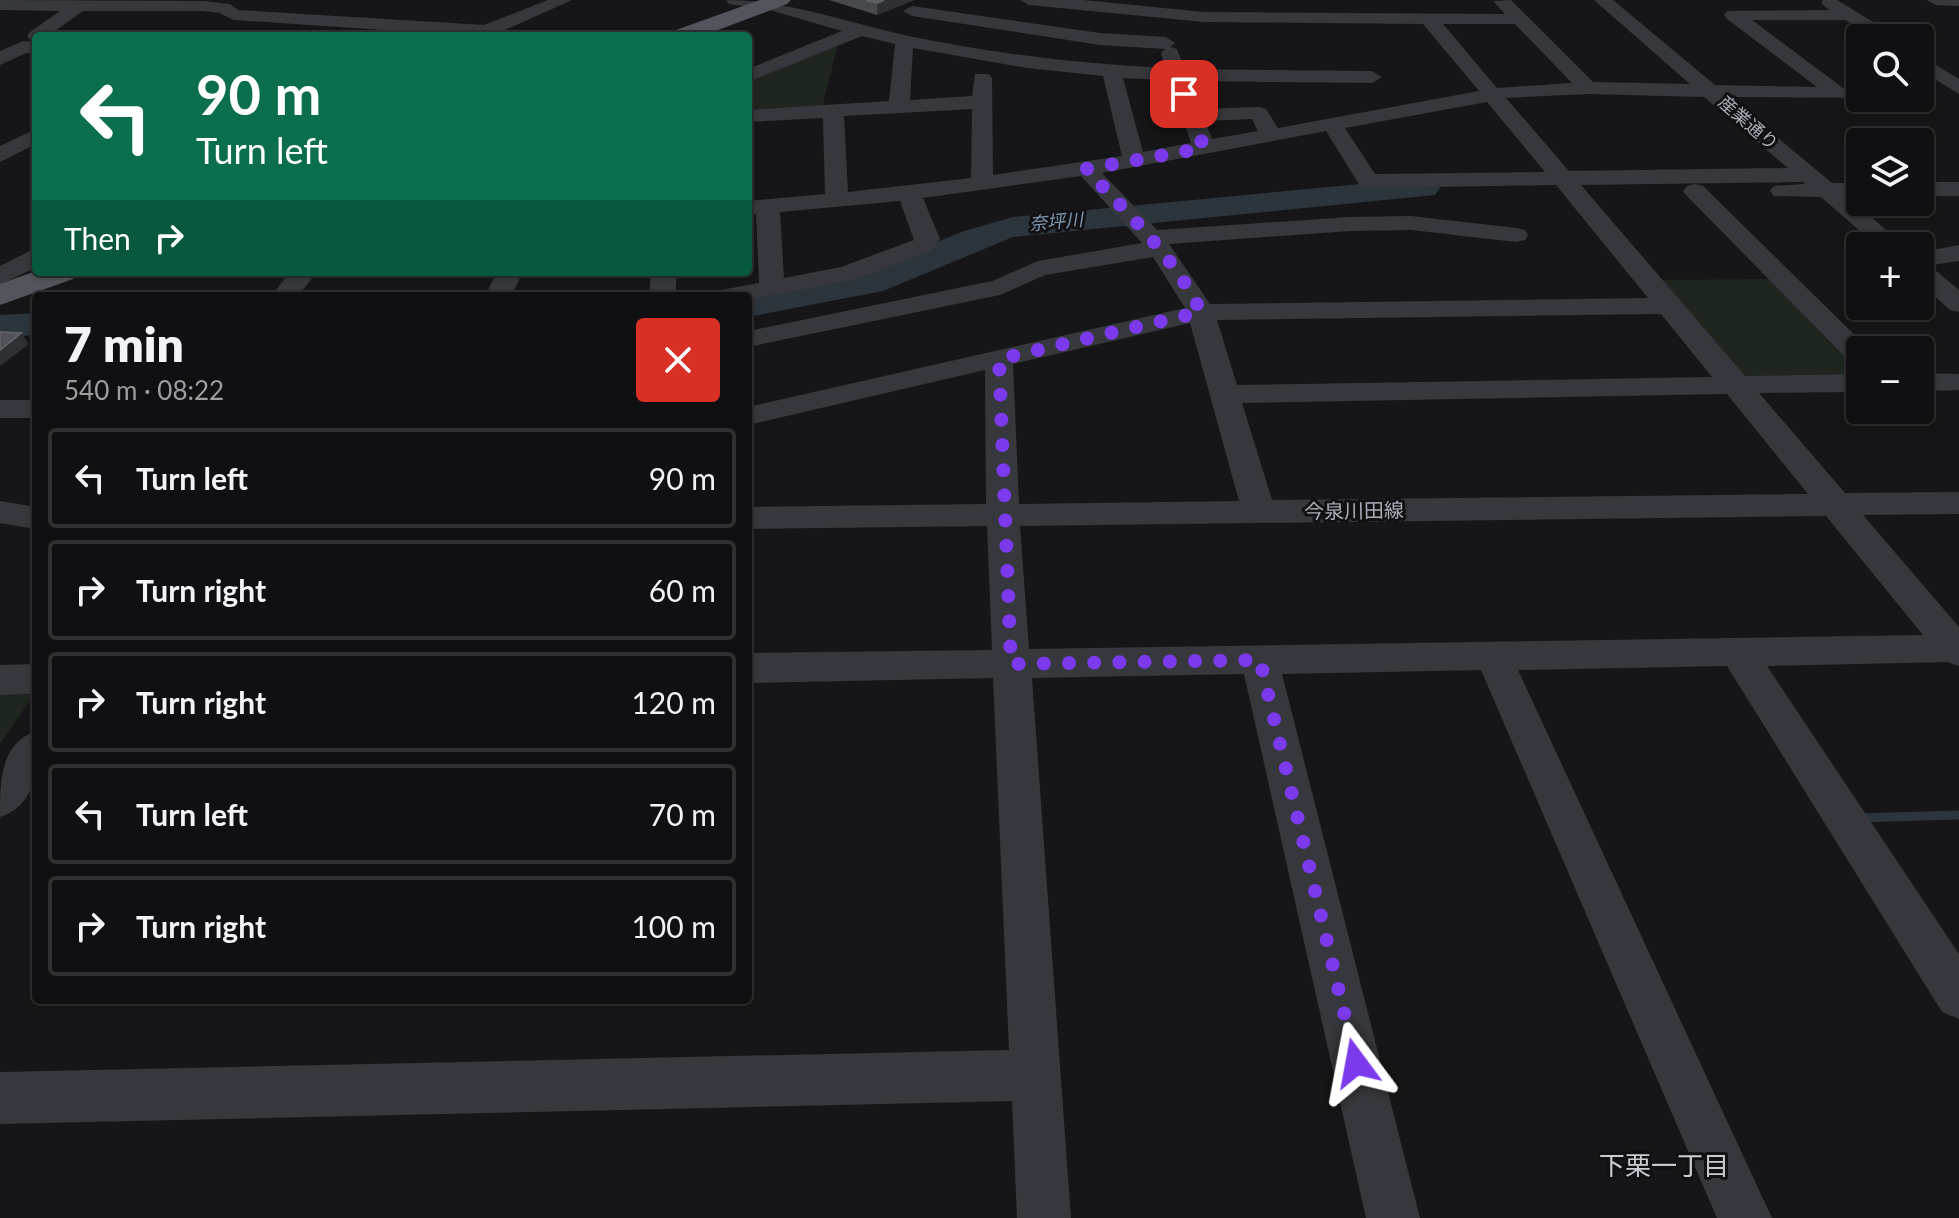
<!DOCTYPE html>
<meta charset="utf-8">
<style>
:root{--surface:#101012;--page:#1e1e20;--text:#f1f3f6;--muted:#9c9d9f;--line:#303032}
body{margin:0;font-family:Lato,"Noto Sans JP",sans-serif;background:var(--page);color:var(--text);height:100vh;display:flex;flex-direction:column;font-size:30px;white-space:nowrap}
*{box-sizing:border-box;margin:0}
p{font-size:26px;color:var(--muted)}
.icon{flex:none;width:44px;height:44px;fill:none;stroke:currentColor;stroke-width:2;stroke-linecap:round;stroke-linejoin:round}
.map{position:relative;flex:1;overflow:hidden}
.sheet{position:absolute;left:32px;top:292px;width:720px;height:712px;display:flex;flex-direction:column;background:var(--surface);border-radius:8px;box-shadow:0 2px 6px #0004,0 0 0 2px var(--line)}
.sheet>*{flex:none}
.hud{position:absolute;left:32px;top:32px;width:720px;height:244px;border-radius:8px;box-shadow:0 2px 6px #0004,0 0 0 2px var(--line);background:#0b6e4f;color:#fff;overflow:hidden}
.fabs{position:absolute;left:1846px;top:24px;display:grid;gap:16px}
.fabs a{display:grid;place-items:center;width:88px;height:88px;border-radius:8px;background:var(--surface);box-shadow:0 2px 6px #0004,0 0 0 2px var(--line);font-size:40px}
.pin{position:absolute;display:grid;place-items:center;width:68px;height:68px;color:#fff;margin:-34px;border-radius:16px;box-shadow:0 4px 12px #0006}
.me{position:absolute;width:88px;margin:-44px;rotate:347deg;stroke-linejoin:round;filter:drop-shadow(0 0 6px #0008)}
.turn{display:flex;align-items:center;gap:28px;height:168px;padding:0 32px;font-size:36px}
.turn .icon{width:104px;height:104px;stroke-width:2.5}
.turn b{display:block;font-size:56px;line-height:68px}
.then{display:flex;align-items:center;height:76px;padding:0 32px;background:#0003;gap:16px;font-size:30px}
.round{display:grid;place-items:center;flex:none;width:84px;height:84px;border-radius:8px;background:var(--page)}
.summary{display:flex;align-items:center;justify-content:space-between;height:136px;padding:0 32px}
h1{font-size:48px;font-weight:800;line-height:60px}
ul{padding:0;list-style:none}
li{display:flex;align-items:center;gap:24px;height:100px;margin:0 16px 12px;padding:0 16px;border:4px solid var(--line);border-radius:8px}
li div{flex:1}
li b{display:block;font-size:30px}
li em{font-style:normal}
.map>svg:first-child{display:block}
.green{fill:#1e261f}
.lines{fill:none;stroke-linecap:round;stroke-linejoin:round}
.stream{stroke:#2c353c;stroke-width:9}
.river{fill:#2c353c;fill-rule:evenodd}
.minor{fill:#37383d;fill-rule:evenodd}
.major{fill:#53555c;fill-rule:evenodd}
.wall{fill:#47494d}
.shaded-wall{fill:#2f3033}
.building{fill:#525359;stroke:#5f6168;stroke-width:2}
.route{stroke:#7c3aed;stroke-width:14;stroke-dasharray:0 25.2}
.labels{text-anchor:middle;stroke-width:6;stroke-linejoin:round;paint-order:stroke}
.far-street-label{font-size:18px;fill:#a8adb8;stroke:#111113}
.far-water-label{font-size:18px;font-style:italic;fill:#7f9bb3;stroke:#111113}
.street-label{font-size:20px;fill:#a8adb8;stroke:#111113}
.near-neighbourhood-label{font-size:26px;fill:#c9ccd4;stroke:#111113}
</style>
<div class="map">
<svg width="1959" height="1218" viewBox="0 0 1959 1218">
<rect width="100%" height="100%" fill="#161618"/>
<g class="green">
<polygon points="838,44 822,108 748,113 748,81"/>
<polygon points="1776,279 1860,365 1860,375 1751,378 1732,370 1658,280"/>
<polygon points="0,695 34,695 0,744"/>
</g>
<g class="lines">
<polyline class="stream" points="1857,818 1959,815"/>
<g class="river">
<polygon points="1424,178 1435,181 1440,188 1435,195 1013,237 883,291 748,317 748,296 744,296 857,275 964,231 1013,217"/>
<polygon points="36,313 36,335 0,337 0,315"/>
</g>
<g class="minor">
<polygon points="0,0 204,1 230,4 238,10 484,25 548,0 572,0 505,30 517,36 471,36 234,20 219,13 204,11 83,11 48,36 36,36 36,42 30,40 27,36 30,32 60,11 0,10"/>
<path d="M726 0C787 0 845 22 904 35 990 53 1078 64 1166 68L1161 53 1165 49 1100 45 912 16 903 11 912 6 1100 33 1166 37 1175 43 1170 47 1177 49 1185 69 1372 71 1382 77 1372 83 1190 81 1200 109 1259 107 1266 109 1278 128 1479 91 1423 24 1204 22 1029 5 1020 0H1083L1204 12 1505 14 1493 1 1511 0 1593 82 1690 84 1594 0H1613L1715 85 1817 87 1727 19 1724 15 1727 11 1829 10 1821 3 1823 0H1837L1893 34 1895 38H1873L1845 20H1752L1843 88H1860V98H1867L1729 97 1832 183H1860V197H1849L1904 246H1877L1821 197 1774 196 1770 191 1774 186 1805 184 1803 182 1581 185 1745 376 1860 374V392L1759 393 1845 493 1959 492V514L1863 515 1959 627V666L1947 662 1767 666 1959 954V1019L1942 1012 1727 666 1518 670 1772 1218H1717L1481 670 1282 674 1420 1218H1366L1244 674 1032 678 1071 1218H1017L1012 1101 0 1124V1072L1009 1050 993 678 748 683V653L992 650 987 526 748 529V507L986 504 985 370 748 425V407L1185 308 1153 257 1045 275 1000 295 748 347V331L992 281 1038 261 1142 243 1081 176 923 198 940 239 932 250 856 279 748 300V296H717L721 290 759 283 756 214 748 215V201L825 194 823 118 748 122V110L889 101 895 44 862 36 748 82V69L842 31 770 10 729 4ZM1443 24H1515L1572 83 1497 88ZM913 48 1027 68 1103 76 1122 156 993 175 992 78 989 74H975L972 96 910 100ZM1123 78 1170 80 1191 143 1143 152ZM1588 94 1704 97 1788 168 1569 171 1506 98ZM1487 102 1545 172 1375 174 1345 128ZM972 109 971 178 848 192 844 116ZM1252 119 1258 131 1212 139 1205 121ZM1326 131 1360 186 1368 188 1556 185 1648 298 1210 304 1169 244 1350 231 1411 230 1516 242 1525 240 1528 235 1525 230 1516 228 1411 216 1350 217 1157 230 1102 173ZM900 201 914 240 841 267 784 278 780 212ZM1661 314 1712 377 1237 385 1217 320ZM1190 323 1239 501 1019 504 1013 364ZM1727 394 1808 494 1272 500 1242 403ZM1826 516 1923 635 1029 649 1020 526Z"/>
<polygon points="1927,0 1959,0 1959,6 1936,5"/>
<polygon points="23,41 36,42 36,54 26,53 0,65 0,51"/>
<polygon points="1920,55 1959,79 1959,94 1920,70"/>
<polygon points="36,129 36,144 0,162 0,146"/>
<rect x="1920" y="182" width="39" height="14"/>
<polygon points="1695,184 1703,186 1870,350 1860,350 1860,364 1850,362 1687,196 1683,191 1687,186"/>
<polygon points="1959,245 1959,261 1931,265 1920,259 1922,252"/>
<polygon points="36,248 36,267 0,285 0,266"/>
<polygon points="1920,262 1929,265 1959,290 1959,312 1950,310 1920,283"/>
<polygon points="290,272 317,272 298,296 271,296"/>
<polygon points="497,272 523,272 511,296 485,296"/>
<polygon points="651,272 677,272 675,296 649,296"/>
<polygon points="1920,373 1959,374 1959,390 1920,391"/>
<rect x="0" y="400" width="36" height="18"/>
<polygon points="0,501 36,507 36,529 0,523"/>
<polygon points="36,664 36,694 0,695 0,665"/>
<path d="M36 731C36 766 40 803 0 817 0 781 0 744 36 731Z"/>
</g>
<g class="major">
<polygon points="760,0 791,0 787,4 702,36 670,36 673,31"/>
<polygon points="36,271 78,272 73,279 0,305 0,284"/>
</g>
</g>
<polygon class="wall" points="829,0 914,0 877,15"/>
<g class="shaded-wall">
<polygon points="884,0 914,0 877,15 877,3"/>
<polygon points="21,333 29,344 0,366 0,350"/>
</g>
<g class="building">
<polygon points="866,0 884,0 877,3"/>
<polygon points="0,332 21,333 0,350"/>
</g>
<g class="lines">
<path class="route" d="M1184 94 1204 148 1086 169C1128 214 1174 256 1201 312L999 359 1011 664 1260 660 1356 1063"/>
</g>
<g class="labels">
<g class="far-street-label">
<text transform="translate(1748 123) rotate(41)" y="6">産業通り</text>
</g>
<g class="far-water-label">
<text transform="translate(1056 222) rotate(-5)" y="6">奈坪川</text>
</g>
<g class="street-label">
<text transform="translate(1354 511) rotate(-1)" y="7">今泉川田線</text>
</g>
<g class="near-neighbourhood-label">
<text x="1664" y="1175">下栗一丁目</text>
</g>
</g>
</svg>
<div class="fabs">
<a><svg class="icon" aria-label="search" viewBox="0 0 24 24"><circle cx="10" cy="10" r="6"/><path d="M15 15l6 6"/></svg></a>
<a><svg class="icon" aria-label="layers" viewBox="0 0 24 24"><path d="M12 4l9 5-9 5-9-5zM3 14l9 5 9-5"/></svg></a>
<a>+</a>
<a>−</a>
</div>
<div class="pin" style="left:1184px;top:94px;background:#d93025"><svg class="icon" aria-label="arrive" viewBox="0 0 24 24"><path d="M6 21V4h12l-3 4 3 4H6"/></svg></div>
<svg class="me" style="left:1356px;top:1063px" viewBox="-20 -20 40 40"><path d="M0-17L14 15 0 8-14 15z" fill="#7c3aed" stroke="#fff" stroke-width="4"/></svg>
<div class="hud">
<div class="turn"><svg class="icon" aria-label="left" viewBox="0 0 24 24"><path d="M17 20v-9H6M10 6l-5 5 5 5"/></svg><div><b>90 m</b>Turn left</div></div>
<div class="then">Then<svg class="icon" aria-label="right" viewBox="0 0 24 24"><path d="M7 20v-9h11M14 6l5 5-5 5"/></svg></div>
</div>
<section class="sheet">
<div class="summary"><div><h1>7 min</h1><p>540 m · 08:22</p></div><a class="round" style="background:#d93025;color:#fff"><svg class="icon" aria-label="close" viewBox="0 0 24 24"><path d="M6 6l12 12M18 6L6 18"/></svg></a></div>
<ul>
<li><svg class="icon" aria-label="left" viewBox="0 0 24 24"><path d="M17 20v-9H6M10 6l-5 5 5 5"/></svg><div><b>Turn left</b></div><em>90 m</em></li>
<li><svg class="icon" aria-label="right" viewBox="0 0 24 24"><path d="M7 20v-9h11M14 6l5 5-5 5"/></svg><div><b>Turn right</b></div><em>60 m</em></li>
<li><svg class="icon" aria-label="right" viewBox="0 0 24 24"><path d="M7 20v-9h11M14 6l5 5-5 5"/></svg><div><b>Turn right</b></div><em>120 m</em></li>
<li><svg class="icon" aria-label="left" viewBox="0 0 24 24"><path d="M17 20v-9H6M10 6l-5 5 5 5"/></svg><div><b>Turn left</b></div><em>70 m</em></li>
<li><svg class="icon" aria-label="right" viewBox="0 0 24 24"><path d="M7 20v-9h11M14 6l5 5-5 5"/></svg><div><b>Turn right</b></div><em>100 m</em></li>
</ul>
</section>
</div>
